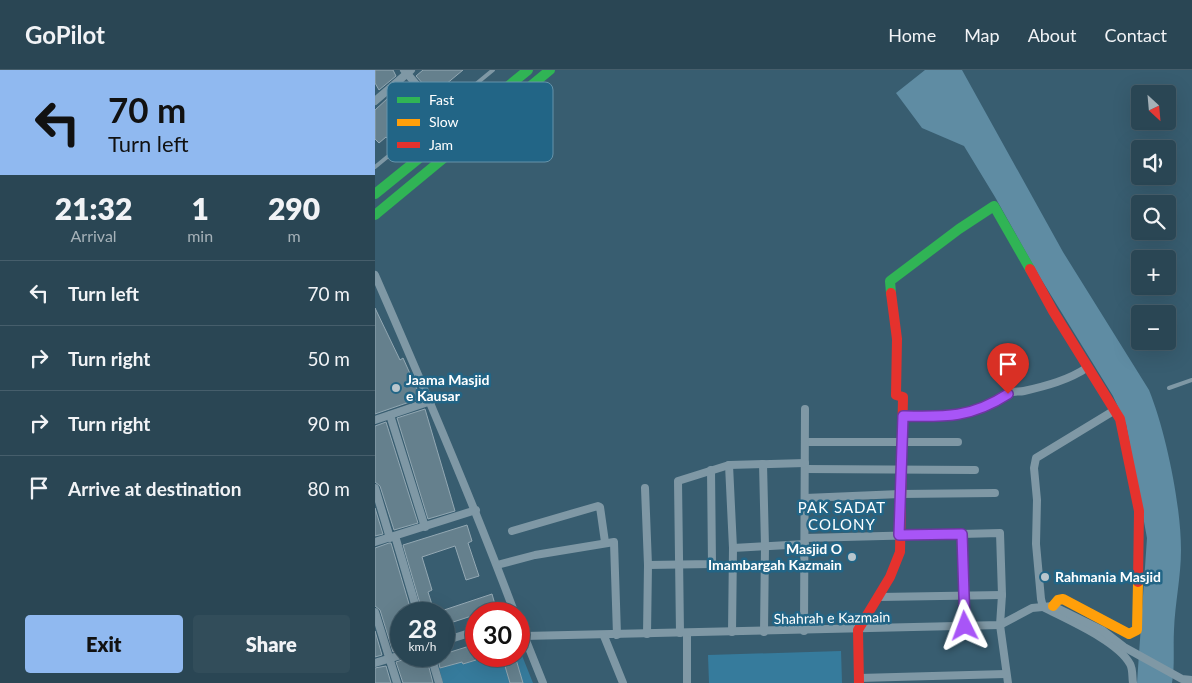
<!DOCTYPE html>
<meta charset="utf-8">
<style>
:root{--surface:#2a4654;--page:#324d5a;--text:#f1f3f6;--muted:#a5b1b8;--line:#465e6b;--accent:#90b9f0}
body{margin:0;font-family:Lato,sans-serif;background:var(--page);color:var(--text);height:100vh;display:flex;flex-direction:column;font-size:19px;white-space:nowrap}
*{box-sizing:border-box;margin:0}
p{font-size:16px;color:var(--muted)}
.icon{flex:none;width:28px;height:28px;fill:none;stroke:currentColor;stroke-width:2;stroke-linecap:round;stroke-linejoin:round}
.map{position:relative;flex:1;overflow:hidden}
.panel{display:flex;flex-direction:column;background:var(--surface);width:375px}
.panel>*{flex:none}
.guide{background:#90b9f0;color:#111;overflow:hidden}
.needle{width:32px;rotate:154deg}
.buttons{position:absolute;left:756px;top:15px;display:grid;gap:10px}
.buttons a{display:grid;place-items:center;width:45px;height:45px;border-radius:5px;background:var(--surface);box-shadow:0 5px 20px #0002,0 0 0 1px var(--line);font-size:25px}
.speed{position:absolute;left:15px;top:532px;display:flex;gap:10px;font-size:25px;font-weight:700;text-align:center}
.speed>*{display:grid;place-content:center;width:65px;height:65px;border-radius:50%;background:var(--surface);box-shadow:0 5px 20px #0002,0 0 0 1px var(--line);line-height:1}
.speed small{font-size:12px;font-weight:400}
.speed .limit{border:8px solid #d22;background:#fff;color:#111}
.pin{position:absolute;display:grid;place-items:center;width:42px;height:42px;color:#fff;margin:-51px -21px;border-radius:50% 50% 50% 0;rotate:-45deg;box-shadow:0 0 5px #0007}
.pin .icon{rotate:45deg}
.me{position:absolute;width:55px;margin:-28px;rotate:357deg;stroke-linejoin:round;filter:drop-shadow(0 0 4px #0008)}
.turn{display:flex;align-items:center;gap:18px;height:105px;padding:0 25px;font-size:22px}
.turn .icon{width:65px;height:65px;stroke-width:2.5}
.turn b{display:block;font-size:35px;line-height:42px}
.eta{display:flex;justify-content:space-evenly;align-items:center;height:85px;text-align:center}
.eta b{font-size:30px;font-weight:800;line-height:35px}
.button{display:flex;gap:10px;margin-top:auto;padding:10px 25px}
.button a{flex:1;height:58px;border-radius:5px;background:var(--accent);color:#111;font-size:20px;font-weight:800;line-height:58px;text-align:center}
.button a+a{background:var(--page);color:var(--text)}
ul{padding:0;list-style:none}
li{display:flex;align-items:center;gap:15px;height:65px;padding:0 25px;border-top:1px solid var(--line)}
li div{flex:1}
li b{display:block;font-size:19px}
li em{font-style:normal}
header{display:flex;align-items:center;gap:30px;box-sizing:border-box;height:70px;padding:0 25px;background:var(--surface);border-bottom:1px solid var(--line)}
header strong{font-size:24px}
nav{display:flex;gap:28px;margin-inline-start:auto;font-size:18px}
main{display:flex;flex:1;min-height:0}
.map>svg:first-child{display:block}
.green{fill:#367b9c}
.water{fill:#5f8ca3}
.building{fill:#65808d;stroke:#93a8b3}
.lines{fill:none;stroke-linecap:round;stroke-linejoin:round}
.lane{stroke:#7f98a5;stroke-width:4}
.street{stroke:#7f98a5;stroke-width:8}
.fast{stroke:#30b455;stroke-width:10}
.slow{stroke:#ff9f0a;stroke-width:10}
.jam{stroke:#e5322d;stroke-width:10}
.route-casing{stroke:#6d37a1;stroke-width:12}
.route{stroke:#a855f7;stroke-width:9}
.poi-dot{fill:#b9c6cd;stroke:#226586;stroke-width:2}
.labels{text-anchor:middle;stroke-width:5;stroke-linejoin:round;paint-order:stroke}
.poi-label{font-size:14px;font-weight:bold;fill:#fff;stroke:#226586;text-anchor:start}
.street-label{font-size:14px;fill:#fff;stroke:#226586}
.neighbourhood-label{font-size:15px;letter-spacing:1px;fill:#fff;stroke:#226586}
.key{fill:#226586;stroke:#6493aa;stroke-width:1}
.key-label{font-size:14px;fill:#fff}
</style>
<header>
<strong>GoPilot</strong>
<nav><a>Home</a><a>Map</a><a>About</a><a>Contact</a></nav>
</header>
<main>
<section class="panel">
<div class="guide">
<div class="turn"><svg class="icon" aria-label="left" viewBox="0 0 24 24"><path d="M17 20v-9H6M10 6l-5 5 5 5"/></svg><div><b>70 m</b>Turn left</div></div>
</div>
<div class="eta">
<div><b>21:32</b><p>Arrival</p></div>
<div><b>1</b><p>min</p></div>
<div><b>290</b><p>m</p></div>
</div>
<ul>
<li><svg class="icon" aria-label="left" viewBox="0 0 24 24"><path d="M17 20v-9H6M10 6l-5 5 5 5"/></svg><div><b>Turn left</b></div><em>70 m</em></li>
<li><svg class="icon" aria-label="right" viewBox="0 0 24 24"><path d="M7 20v-9h11M14 6l5 5-5 5"/></svg><div><b>Turn right</b></div><em>50 m</em></li>
<li><svg class="icon" aria-label="right" viewBox="0 0 24 24"><path d="M7 20v-9h11M14 6l5 5-5 5"/></svg><div><b>Turn right</b></div><em>90 m</em></li>
<li><svg class="icon" aria-label="arrive" viewBox="0 0 24 24"><path d="M6 21V4h12l-3 4 3 4H6"/></svg><div><b>Arrive at destination</b></div><em>80 m</em></li>
</ul>
<div class="button"><a>Exit</a><a>Share</a></div>
</section>
<div class="map">
<svg width="817" height="613" viewBox="0 0 817 613">
<rect width="100%" height="100%" fill="#385d70"/>
<g class="green">
<polygon points="144,578 158,613 148,613 140,586 144,586"/>
<polygon points="466,581 467,613 334,613 333,585"/>
<polygon points="116,586 127,586 135,613 68,613 64,598 87,591 88,594"/>
</g>
<path class="water" d="M550 0H587L688 182 774 320C791 362 806 435 806 480 806 507 800 533 799 560 798 578 800 595 797 613H762L772 468 751 354 738 326 666 209 620 127 589 76 547 58 521 23Z"/>
<g class="building">
<polygon points="0,0 18,0 21,6 4,20 0,13"/>
<polygon points="48,0 88,0 58,25 41,6"/>
<polygon points="33,13 49,33 33,48 35,50 13,69 11,67 4,73 0,69 0,40 27,15 28,17"/>
<polygon points="0,238 25,290 28,288 46,328 0,344"/>
<polygon points="50,339 80,441 53,449 22,348"/>
<polygon points="11,352 43,453 19,460 5,416 0,412 0,356"/>
<polygon points="0,438 8,464 0,466"/>
<polygon points="92,455 97,471 93,473 104,506 91,510 80,476 47,487 57,520 53,522 60,544 48,544 28,475"/>
<polygon points="14,473 16,473 37,544 26,544 26,579 18,582 5,540 0,536 0,478"/>
<polygon points="117,524 121,538 69,555 69,540"/>
<polygon points="0,561 7,585 0,587"/>
<polygon points="101,574 101,590 88,594 87,592 65,598 62,586 69,586 69,584"/>
<polygon points="39,586 51,586 58,613 28,613 21,592"/>
<polygon points="127,586 140,586 148,613 135,613"/>
<polygon points="11,596 16,613 0,613 0,598"/>
</g>
<g class="lines">
<g class="lane">
<polyline points="0,97 118,0"/>
<polyline points="794,318 817,310"/>
</g>
<g class="street">
<polyline points="29,0 80,60"/>
<polyline points="0,31 36,0"/>
<path d="M0 205C49 317 97 429 140 544"/>
<path d="M740 340 661 388 659 398 662 430 661 474 666 529 668 537C691 549 743 571 755 594 758 599 757 607 758 613"/>
<polyline points="15,345 50,457"/>
<path d="M528 346C556 347 579 349 607 338 617 334 627 325 637 322 641 321 645 322 649 321 671 316 694 310 713 297"/>
<polyline points="0,350 56,331"/>
<polyline points="430,372 583,372"/>
<polyline points="388,394 390,476 389,562"/>
<polyline points="354,395 358,478 357,562"/>
<polyline points="430,399 600,400"/>
<polyline points="0,418 15,468"/>
<polyline points="270,418 273,495 272,564"/>
<polyline points="430,428 525,424 620,423"/>
<polyline points="137,461 223,436 225,437 230,472"/>
<polyline points="587,464 590,557"/>
<polyline points="20,466 43,544"/>
<polyline points="430,468 625,463 627,525 625,555 633,613"/>
<polyline points="0,472 101,440"/>
<polyline points="358,478 430,474"/>
<polyline points="122,495 160,485 239,472 242,565"/>
<polyline points="273,495 337,494 336,400"/>
<polyline points="504,527 627,525"/>
<polyline points="0,542 22,613"/>
<polyline points="144,553 168,613"/>
<polyline points="429,561 430,339"/>
<polyline points="305,563 303,411 354,395 430,393"/>
<polyline points="312,563 312,613"/>
<polyline points="149,566 625,555 657,538 678,536 727,560 749,577 807,609 817,610"/>
<polyline points="229,566 248,613"/>
<polyline points="69,571 101,561"/>
<polyline points="56,586 64,613"/>
<polyline points="0,593 26,585"/>
<polyline points="484,608 631,604"/>
</g>
<g class="fast">
<polyline points="0,124 153,0"/>
<polyline points="0,145 175,0"/>
<polyline points="516,223 515,211 584,159 619,136 655,199"/>
</g>
<polyline class="slow" points="678,536 683,530 688,529 754,564 762,560 763,512"/>
<g class="jam">
<polyline points="655,199 678,241 745,349 764,441 763,512"/>
<polyline points="484,613 483,560 515,507 525,482 528,327 521,325 522,269 516,223"/>
</g>
</g>
<g class="lines">
<defs>
<path id="route" d="M590 556 587 464 524 465 528 346C570 347 596 348 633 324"/>
</defs>
<use href="#route" class="route-casing"/>
<use href="#route" class="route"/>
</g>
<g class="poi-dot">
<circle cx="21" cy="318" r="5"/>
<circle cx="477" cy="487" r="5"/>
<circle cx="670" cy="507" r="5"/>
</g>
<g class="labels">
<g class="poi-label">
<text x="31" y="315">Jaama Masjid<tspan x="31" dy="16">e Kausar</tspan></text>
<text x="467" y="484" text-anchor="end">Masjid O<tspan x="467" dy="16">Imambargah Kazmain</tspan></text>
<text x="680" y="512">Rahmania Masjid</text>
</g>
<g class="street-label">
<text transform="translate(457 548) rotate(-1)" y="5">Shahrah e Kazmain</text>
</g>
<g class="neighbourhood-label">
<text x="467" y="443">PAK SADAT<tspan x="467" dy="17">COLONY</tspan></text>
</g>
</g>
<rect x="12" y="12" width="166" height="80" rx="8" class="key"/>
<rect x="22" y="27" width="23" height="6" fill="#30b455"/>
<rect x="22" y="49" width="23" height="7" fill="#ff9f0a"/>
<rect x="22" y="72" width="23" height="6" fill="#e5322d"/>
<g class="key-label">
<text x="54" y="35">Fast</text>
<text x="54" y="57">Slow</text>
<text x="54" y="80">Jam</text>
</g>
</svg>
<div class="buttons">
<a><svg class="needle" viewBox="-14 -14 28 28"><path d="M0-13l5 13h-10z" fill="#e53935"/><path d="M0 13l5-13h-10z" fill="#a5b1b8"/></svg></a>
<a><svg class="icon" aria-label="sound" viewBox="0 0 24 24"><path d="M4 9h4l5-4v14l-5-4H4zM17 9q2 3 0 6"/></svg></a>
<a><svg class="icon" aria-label="search" viewBox="0 0 24 24"><circle cx="10" cy="10" r="6"/><path d="M15 15l6 6"/></svg></a>
<a>+</a>
<a>−</a>
</div>
<div class="speed"><div>28<small>km/h</small></div><div class="limit">30</div></div>
<div class="pin" style="left:633px;top:324px;background:#d93025"><svg class="icon" aria-label="arrive" viewBox="0 0 24 24"><path d="M6 21V4h12l-3 4 3 4H6"/></svg></div>
<svg class="me" style="left:590px;top:556px" viewBox="-20 -20 40 40"><path d="M0-17L14 15 0 8-14 15z" fill="#a855f7" stroke="#fff" stroke-width="4"/></svg>
</div>
</main>
